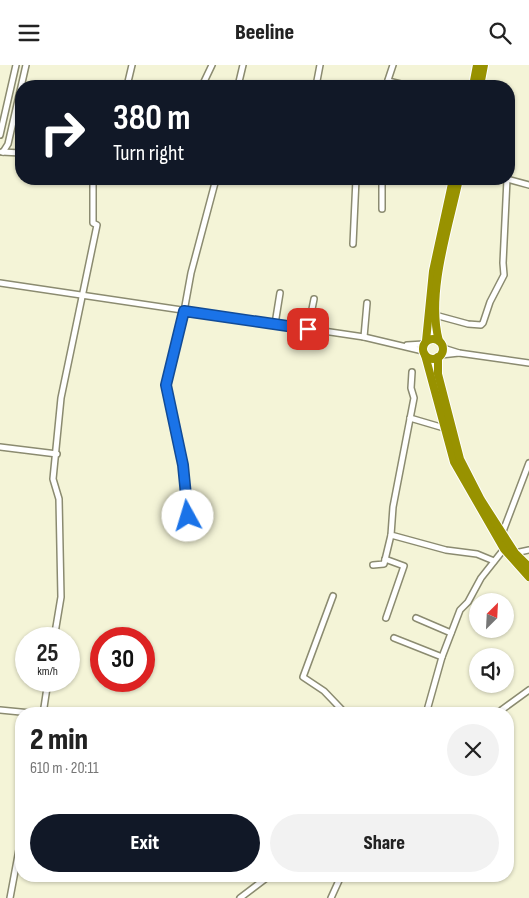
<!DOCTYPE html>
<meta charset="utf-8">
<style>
:root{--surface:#fff;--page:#f2f2f2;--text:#222;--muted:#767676;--accent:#111827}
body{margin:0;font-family:"Sofia Sans Condensed",sans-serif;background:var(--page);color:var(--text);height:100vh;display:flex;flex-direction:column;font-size:19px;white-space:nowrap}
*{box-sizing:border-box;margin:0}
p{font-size:16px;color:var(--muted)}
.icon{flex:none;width:28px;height:28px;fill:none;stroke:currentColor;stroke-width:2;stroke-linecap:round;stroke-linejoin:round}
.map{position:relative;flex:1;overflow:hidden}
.details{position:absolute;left:15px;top:642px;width:499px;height:175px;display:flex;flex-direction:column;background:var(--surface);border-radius:20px;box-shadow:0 1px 4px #0004}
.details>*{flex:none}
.guide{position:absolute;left:15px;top:15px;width:500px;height:105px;border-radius:20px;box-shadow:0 1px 4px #0004;background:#111827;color:#fff;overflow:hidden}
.needle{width:32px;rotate:24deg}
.fabs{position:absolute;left:469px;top:528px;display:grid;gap:10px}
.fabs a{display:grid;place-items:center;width:45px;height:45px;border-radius:50%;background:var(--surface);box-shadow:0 1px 4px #0004;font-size:25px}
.speed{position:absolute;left:15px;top:562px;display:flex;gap:10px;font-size:25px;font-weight:700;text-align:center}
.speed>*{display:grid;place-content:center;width:65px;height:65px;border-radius:50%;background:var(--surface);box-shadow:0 1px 4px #0004;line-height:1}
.speed small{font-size:12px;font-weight:400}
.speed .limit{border:8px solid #d22;background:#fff;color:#111}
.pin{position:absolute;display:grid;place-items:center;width:42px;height:42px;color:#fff;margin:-21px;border-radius:10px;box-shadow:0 2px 8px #0006}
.me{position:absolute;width:55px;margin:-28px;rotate:354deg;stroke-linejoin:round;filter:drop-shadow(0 0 4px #0008)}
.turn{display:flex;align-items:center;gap:18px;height:105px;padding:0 15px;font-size:22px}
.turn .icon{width:65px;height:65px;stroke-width:2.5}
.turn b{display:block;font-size:35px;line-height:42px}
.round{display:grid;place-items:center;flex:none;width:52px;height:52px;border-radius:26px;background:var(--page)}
.overview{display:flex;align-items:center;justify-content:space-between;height:85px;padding:0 15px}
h1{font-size:30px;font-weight:800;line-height:38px}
.button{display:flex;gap:10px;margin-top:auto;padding:10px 15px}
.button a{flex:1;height:58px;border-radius:30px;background:var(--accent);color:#fff;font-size:20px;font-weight:800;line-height:58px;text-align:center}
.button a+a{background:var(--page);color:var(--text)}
header{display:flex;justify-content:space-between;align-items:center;height:65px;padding:0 15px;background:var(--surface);font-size:22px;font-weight:800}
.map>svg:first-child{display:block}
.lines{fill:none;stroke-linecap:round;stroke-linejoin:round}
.minor-casing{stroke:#8b8b70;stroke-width:8}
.highway-casing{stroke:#fff;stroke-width:10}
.minor{stroke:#fff;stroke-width:5}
.highway{stroke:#989200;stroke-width:8}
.route-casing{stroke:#114b97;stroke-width:12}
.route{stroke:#1a73e8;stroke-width:9}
</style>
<header><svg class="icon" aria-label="menu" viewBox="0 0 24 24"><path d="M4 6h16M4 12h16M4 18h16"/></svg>Beeline<svg class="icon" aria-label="search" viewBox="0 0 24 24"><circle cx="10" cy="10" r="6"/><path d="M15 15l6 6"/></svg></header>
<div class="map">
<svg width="529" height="833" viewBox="0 0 529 833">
<rect width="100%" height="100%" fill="#f4f4d7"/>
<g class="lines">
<defs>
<g id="minor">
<polyline points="388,16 409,21"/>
<polyline points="127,21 132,0"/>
<polyline points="202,21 212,0"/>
<polyline points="238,21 243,0"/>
<polyline points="270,21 271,20"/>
<polyline points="316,21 320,0"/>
<polyline points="386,21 393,0"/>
<polyline points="0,70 16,0"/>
<polyline points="2,87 21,88"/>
<polyline points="3,87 8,79 26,0"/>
<polyline points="382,114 382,144"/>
<polyline points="507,114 529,120"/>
<polyline points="353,179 356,114"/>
<polyline points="0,218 364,272 423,286"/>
<polyline points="435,250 468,259 481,260 483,258 490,237 504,210 503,198 507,114"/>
<polyline points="275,259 280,228"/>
<polyline points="308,264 314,234"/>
<polyline points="364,272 367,238"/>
<polyline points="407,280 424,279"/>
<polyline points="443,283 459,288 529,298"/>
<polyline points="441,290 459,288"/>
<polyline points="412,307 411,323 414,333 393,442 391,470 446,485 477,489 494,496"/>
<polyline points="410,353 444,363"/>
<polyline points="0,382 57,389"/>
<polyline points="188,451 183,400 167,320 181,263 191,208 216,114"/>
<polyline points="502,469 529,398"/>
<polyline points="515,488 529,485"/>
<polyline points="385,494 404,501 386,553"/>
<polyline points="373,500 384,499 391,470"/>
<polyline points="333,531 303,612 324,626 346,649"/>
<polyline points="416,553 451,568"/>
<polyline points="394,573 442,592"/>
<polyline points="54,574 61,532 59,434 53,414 61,333 97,160 93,158 93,114"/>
<polyline points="0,645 41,649"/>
<polyline points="43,649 48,616"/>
<polyline points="426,649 442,592 460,545 468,537 481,513 504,484"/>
<polyline points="496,649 529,625"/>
<polyline points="10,833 21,774"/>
<polyline points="240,833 269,811"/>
<polyline points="331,833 341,811"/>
</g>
<g id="highway">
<polyline points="473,21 477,0"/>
<polyline points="480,21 484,0"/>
<circle cx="433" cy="284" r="10"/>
<polyline points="426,276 433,206 453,114"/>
<path d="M439 276C426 229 449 161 459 114"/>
<polyline points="425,290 454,397 504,484 529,512"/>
<polyline points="438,292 438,309 460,394 481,435 515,488 529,502"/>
</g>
</defs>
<use href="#minor" class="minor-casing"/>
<use href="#highway" class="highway-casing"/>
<use href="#minor" class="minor"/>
<use href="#highway" class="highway"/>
</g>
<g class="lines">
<defs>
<polyline id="route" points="188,451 183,400 166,320 184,246 308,264"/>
</defs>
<use href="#route" class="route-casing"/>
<use href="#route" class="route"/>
</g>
</svg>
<div class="fabs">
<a><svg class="needle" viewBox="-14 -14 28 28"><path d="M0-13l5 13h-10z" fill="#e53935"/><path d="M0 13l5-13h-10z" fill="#767676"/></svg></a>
<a><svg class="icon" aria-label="sound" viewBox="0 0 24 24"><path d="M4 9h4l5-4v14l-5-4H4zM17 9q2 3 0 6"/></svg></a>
</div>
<div class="speed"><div>25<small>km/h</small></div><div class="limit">30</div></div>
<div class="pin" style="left:308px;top:264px;background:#d93025"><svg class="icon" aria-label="arrive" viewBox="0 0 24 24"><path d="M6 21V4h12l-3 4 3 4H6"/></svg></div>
<svg class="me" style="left:188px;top:451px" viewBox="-20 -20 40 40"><circle r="19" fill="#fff"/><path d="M0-13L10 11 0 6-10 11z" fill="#1a73e8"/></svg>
<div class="guide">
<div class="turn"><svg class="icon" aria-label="right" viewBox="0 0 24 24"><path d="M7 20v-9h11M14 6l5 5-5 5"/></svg><div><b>380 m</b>Turn right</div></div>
</div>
<section class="details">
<div class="overview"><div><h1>2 min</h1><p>610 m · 20:11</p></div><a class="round"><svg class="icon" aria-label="close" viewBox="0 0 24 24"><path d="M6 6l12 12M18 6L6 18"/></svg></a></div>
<div class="button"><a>Exit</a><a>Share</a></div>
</section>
</div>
